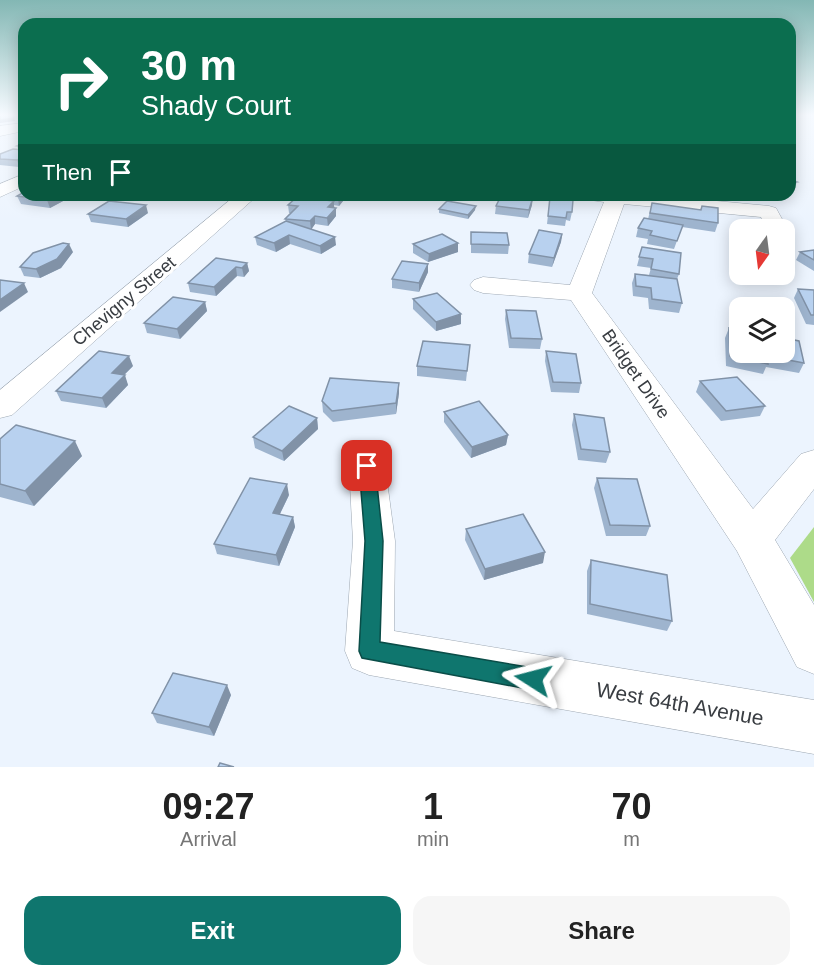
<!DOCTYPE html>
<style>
:root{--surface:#fff;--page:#f6f6f6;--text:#222;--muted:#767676;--accent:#0f766e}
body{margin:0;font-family:Helvetica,sans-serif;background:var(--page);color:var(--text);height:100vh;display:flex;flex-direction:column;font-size:22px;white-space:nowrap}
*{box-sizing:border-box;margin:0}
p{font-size:20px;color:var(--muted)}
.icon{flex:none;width:33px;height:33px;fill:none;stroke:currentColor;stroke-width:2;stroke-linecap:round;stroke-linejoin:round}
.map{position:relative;height:767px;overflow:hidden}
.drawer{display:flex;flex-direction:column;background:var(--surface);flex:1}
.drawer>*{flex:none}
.hud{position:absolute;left:18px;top:18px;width:778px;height:183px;border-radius:18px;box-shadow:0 3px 15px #0003;background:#0b6e4f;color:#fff;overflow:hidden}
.needle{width:39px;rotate:194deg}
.tools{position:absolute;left:729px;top:219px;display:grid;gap:12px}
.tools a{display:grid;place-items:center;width:66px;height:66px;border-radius:12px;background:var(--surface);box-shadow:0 3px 15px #0003;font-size:30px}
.pin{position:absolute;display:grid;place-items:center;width:51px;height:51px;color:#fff;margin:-26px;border-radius:12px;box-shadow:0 3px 9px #0006}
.me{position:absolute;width:66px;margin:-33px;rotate:279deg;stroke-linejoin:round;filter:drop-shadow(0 0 4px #0008)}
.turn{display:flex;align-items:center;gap:21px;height:126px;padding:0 24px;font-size:27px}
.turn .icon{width:78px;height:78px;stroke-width:2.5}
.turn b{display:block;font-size:42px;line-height:51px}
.then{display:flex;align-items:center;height:57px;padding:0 24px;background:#0003;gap:12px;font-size:22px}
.eta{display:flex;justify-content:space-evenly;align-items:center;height:102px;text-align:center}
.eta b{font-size:36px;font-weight:700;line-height:42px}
.primary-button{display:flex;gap:12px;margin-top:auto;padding:12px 24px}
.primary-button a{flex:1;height:69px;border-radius:18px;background:var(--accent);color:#fff;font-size:24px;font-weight:700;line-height:69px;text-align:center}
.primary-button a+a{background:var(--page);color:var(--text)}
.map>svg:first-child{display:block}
.green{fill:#addb89}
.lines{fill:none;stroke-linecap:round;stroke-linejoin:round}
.minor-casing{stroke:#9da7b2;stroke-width:1}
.path{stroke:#b1b8c0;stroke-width:2;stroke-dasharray:2 2;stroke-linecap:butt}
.minor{fill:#fff;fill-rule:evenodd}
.wall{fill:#9eb4ce}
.shaded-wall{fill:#8192a7}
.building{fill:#b8d1ef;stroke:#8192a7;stroke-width:1.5}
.route{fill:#0f766e;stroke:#0a4d48;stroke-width:1.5}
.labels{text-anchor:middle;stroke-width:6;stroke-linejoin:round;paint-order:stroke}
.street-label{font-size:18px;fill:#393d42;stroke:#fff}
.near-street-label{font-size:21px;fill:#393d42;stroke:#fff}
</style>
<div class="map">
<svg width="814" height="767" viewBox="0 0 814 767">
<rect width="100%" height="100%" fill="#ecf4fe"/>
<polygon class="green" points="814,527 814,602 790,558"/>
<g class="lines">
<defs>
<g id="minor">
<polygon points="24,123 24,131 0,136 0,126"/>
<polygon points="24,174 24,186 0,197 0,184"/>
<polygon points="236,195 258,195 12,415 0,418 0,390"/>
<polygon points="581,195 653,195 769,206 776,208 788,230 784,235 784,230 766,230 761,217 624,204 592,293 753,509 801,454 814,450 814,489 775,540 814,605 814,674 797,667 737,551 571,300 483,293 474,290 470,285 474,280 483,277 570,285 604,202 584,199"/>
<polygon points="367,452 380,456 385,466 395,541 394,631 814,700 814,754 369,675 352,668 345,651 353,541 349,466 354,456"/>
</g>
</defs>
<use href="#minor" class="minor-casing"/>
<polyline class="path" points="803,114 814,114"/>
<use href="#minor" class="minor"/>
</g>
<g class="wall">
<polygon points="24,143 24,165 19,167 0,165 0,154 18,149 17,146"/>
<polygon points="147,195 178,195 166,200"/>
<polygon points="311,195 348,195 339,206 334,205 336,216 328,226 315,224 311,229 336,245 321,254 290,244 276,252 257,245 255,237 286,221 285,219 291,213 289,213 288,205 311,199"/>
<polygon points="414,195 437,197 436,201 414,201"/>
<polygon points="17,196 65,200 50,208 21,204"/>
<polygon points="550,197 572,212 570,221 566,220 565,226 547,224"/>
<polygon points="652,203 700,210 702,206 718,223 715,232 682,227 674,249 647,244 648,239 636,237 638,228 648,219"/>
<polygon points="532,205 528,218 495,214 496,206"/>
<polygon points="439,209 475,210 468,219 439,213"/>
<polygon points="148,213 128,227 91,222 88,214"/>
<polygon points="471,232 509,245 508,254 471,253"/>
<polygon points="562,234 561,242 552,267 528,263 529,254"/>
<polygon points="413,244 458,252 428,262 413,253"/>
<polygon points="642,247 679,274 677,279 682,303 679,313 649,309 648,298 633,296 632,283 635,274 649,275 651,268 637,266"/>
<polygon points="740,248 740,260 737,259"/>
<polygon points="814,250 814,271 796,260 800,252"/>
<polygon points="73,252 61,268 40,278 24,276 20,267"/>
<polygon points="247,263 249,271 244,277 237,276 216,296 190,292 188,283"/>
<polygon points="428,264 428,272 419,292 392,288 392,279"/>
<polygon points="798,289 814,290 814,325 806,324 794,298"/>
<polygon points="413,299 461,324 436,331 413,309"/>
<polygon points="205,302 207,311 180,339 147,333 144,323"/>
<polygon points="506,310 542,339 540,349 509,348 505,319"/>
<polygon points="729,328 784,352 804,363 799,373 766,367 763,374 726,366 725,338"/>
<polygon points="470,345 466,381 417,376 417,366"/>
<polygon points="546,351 581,383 579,393 551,392 545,361"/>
<polygon points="133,366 124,375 128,385 106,408 61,401 56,391"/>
<polygon points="700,381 765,406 760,416 721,421 696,392"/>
<polygon points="399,383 399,393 396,414 333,422 323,412 322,401"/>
<polygon points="444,412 508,435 506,445 471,458 444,422"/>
<polygon points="574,414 610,452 606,463 578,460 572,425"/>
<polygon points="317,418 318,429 284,461 255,448 253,437"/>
<polygon points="0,439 82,456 34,506 0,497"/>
<polygon points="597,478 650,526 646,536 606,536 594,488"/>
<polygon points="289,495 280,514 293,517 295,527 279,566 217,554 214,544"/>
<polygon points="466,529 543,563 484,580 465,540"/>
<polygon points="591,560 672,621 667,631 587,614 587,571"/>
<polygon points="231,695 214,736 157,723 152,713"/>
</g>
<g class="shaded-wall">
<polygon points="14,118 15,121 0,123 0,120"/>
<polygon points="24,153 24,165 19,167 17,160"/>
<polygon points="797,182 793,189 790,190 790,183"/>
<polygon points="56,195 63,195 65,200 50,208 47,200"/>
<polygon points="165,195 178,195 166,200"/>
<polygon points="341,195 348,195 339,206 338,198"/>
<polygon points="533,197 532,205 528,218 529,210"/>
<polygon points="334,201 334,209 328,207"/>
<polygon points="146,205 148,213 128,227 126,219"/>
<polygon points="476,206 475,210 468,219 468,215"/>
<polygon points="336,208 336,216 328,226 327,218"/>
<polygon points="315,216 315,224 311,230 310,221"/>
<polygon points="562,234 561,242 552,267 554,258"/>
<polygon points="289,235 290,244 276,252 274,243"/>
<polygon points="335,237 336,245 321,254 320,246"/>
<polygon points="458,243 458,252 428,262 429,254"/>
<polygon points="69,244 73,252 61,268 40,278 36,269"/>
<polygon points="247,263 249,271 244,277 242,268"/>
<polygon points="428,264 428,272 419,292 419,283"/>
<polygon points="236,267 237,276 216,296 214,287"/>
<polygon points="24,283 28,292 0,312 0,300"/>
<polygon points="205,302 207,311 180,339 177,329"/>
<polygon points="461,314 461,324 436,331 436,322"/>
<polygon points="129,356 133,366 116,383 112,373"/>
<polygon points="125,375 128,385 106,408 102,398"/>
<polygon points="399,383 399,393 396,414 396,403"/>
<polygon points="317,418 318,429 284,461 282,451"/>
<polygon points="508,435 506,445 471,458 472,447"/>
<polygon points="75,441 82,456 34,506 25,491"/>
<polygon points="287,484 289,495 275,524 273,513"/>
<polygon points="293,517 295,527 279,566 276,555"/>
<polygon points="545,552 543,563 484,580 485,569"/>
<polygon points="227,685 231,695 214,736 209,727"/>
</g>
<g class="building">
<polygon points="13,114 14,118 0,120 0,115"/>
<polygon points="24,143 24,147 17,146"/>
<polygon points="13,149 24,150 24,153 22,154 24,154 24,157 17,160 0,159 0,154"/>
<polygon points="790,179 797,182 790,183"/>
<polygon points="24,192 24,195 56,195 47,200 17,196"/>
<polygon points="311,195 341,195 338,198"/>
<polygon points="414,195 436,195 437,197 414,197"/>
<polygon points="512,195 533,197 529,210 496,206 500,198 511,199"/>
<polygon points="297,197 334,201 328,207 336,208 327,218 315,216 310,221 285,219 298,206 288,205"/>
<polygon points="550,197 573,200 572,212 567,212 566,218 548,216"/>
<polygon points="109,201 146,205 126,219 88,214"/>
<polygon points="447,201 476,206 468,215 439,209"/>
<polygon points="652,203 701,210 702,206 718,208 718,223 650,213"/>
<polygon points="644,218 683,225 677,241 650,235 652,231 638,228"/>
<polygon points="286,221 335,237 320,246 289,235 274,243 255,237"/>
<polygon points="539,230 562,234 554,258 529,254"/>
<polygon points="471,232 507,233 509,245 471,244"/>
<polygon points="442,234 458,243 429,254 413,244"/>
<polygon points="63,243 69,244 57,259 36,269 20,267 33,253"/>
<polygon points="784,246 788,246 787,260 784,259"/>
<polygon points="642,247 681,253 679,274 651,269 653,259 639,257"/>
<polygon points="814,250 814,260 800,252"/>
<polygon points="216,258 247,263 242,268 236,267 214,287 188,283"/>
<polygon points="402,261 428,264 419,283 392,279"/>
<polygon points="635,274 677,279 682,303 652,299 651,288 636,286"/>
<polygon points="0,280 24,283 0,300"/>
<polygon points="798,289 814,290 814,315 811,315"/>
<polygon points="437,293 461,314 436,322 413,299"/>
<polygon points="173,297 205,302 177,329 144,323"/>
<polygon points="506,310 536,311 542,339 511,338"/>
<polygon points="729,328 740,330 740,352 784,352 784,338 799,341 804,363 767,356 768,364 730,356"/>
<polygon points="423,341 470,345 467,371 417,366"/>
<polygon points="99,351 129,356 112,373 125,375 102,398 56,391"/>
<polygon points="546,351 576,354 581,383 553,382"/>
<polygon points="737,377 765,406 726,411 700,381"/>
<polygon points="330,378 399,383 396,403 332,411 322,401"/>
<polygon points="479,401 508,435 472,447 444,412"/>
<polygon points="289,406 317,418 282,451 253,437"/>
<polygon points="574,414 604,418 610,452 581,449"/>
<polygon points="16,425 75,441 25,491 0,484 0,439"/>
<polygon points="250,478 287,484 273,513 293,517 276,555 214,544"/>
<polygon points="597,478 637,479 650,526 610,525"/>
<polygon points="523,514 545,552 485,569 466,529"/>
<polygon points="591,560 667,575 672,621 590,604"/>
<polygon points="173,673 227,685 209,727 152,713"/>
<polygon points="220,763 234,767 218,767"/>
</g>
<linearGradient id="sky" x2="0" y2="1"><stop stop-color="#83b7b4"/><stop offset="0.52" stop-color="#f6faff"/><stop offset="1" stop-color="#f6faff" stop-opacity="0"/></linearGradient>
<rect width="814" height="221" fill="url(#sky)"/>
<polygon class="route" points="367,460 375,466 383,541 380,642 533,668 541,671 544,679 541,686 533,690 362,658 359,651 365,541 359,466"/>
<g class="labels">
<g class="street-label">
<text transform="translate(124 301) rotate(-40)" y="6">Chevigny Street</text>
<text transform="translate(636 374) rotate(55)" y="6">Bridget Drive</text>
</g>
<g class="near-street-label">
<text transform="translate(680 704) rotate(10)" y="7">West 64th Avenue</text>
</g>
</g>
</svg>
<div class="tools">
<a><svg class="needle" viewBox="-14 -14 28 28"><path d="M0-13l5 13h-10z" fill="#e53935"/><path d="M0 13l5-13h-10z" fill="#767676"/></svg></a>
<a><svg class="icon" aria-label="layers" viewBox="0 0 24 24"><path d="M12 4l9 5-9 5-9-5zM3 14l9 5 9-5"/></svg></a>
</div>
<div class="pin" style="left:367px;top:466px;background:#d93025"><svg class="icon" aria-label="arrive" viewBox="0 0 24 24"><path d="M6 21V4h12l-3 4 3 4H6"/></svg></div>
<svg class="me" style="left:533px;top:679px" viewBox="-20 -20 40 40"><path d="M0-17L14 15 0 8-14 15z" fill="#0f766e" stroke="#fff" stroke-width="4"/></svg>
<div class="hud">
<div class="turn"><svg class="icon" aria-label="right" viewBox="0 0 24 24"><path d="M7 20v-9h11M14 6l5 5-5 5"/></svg><div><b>30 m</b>Shady Court</div></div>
<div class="then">Then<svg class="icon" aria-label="arrive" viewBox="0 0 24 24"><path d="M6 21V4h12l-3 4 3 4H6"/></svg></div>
</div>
</div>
<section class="drawer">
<div class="eta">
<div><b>09:27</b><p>Arrival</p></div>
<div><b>1</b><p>min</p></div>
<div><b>70</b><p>m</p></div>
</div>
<div class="primary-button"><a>Exit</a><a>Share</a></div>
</section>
